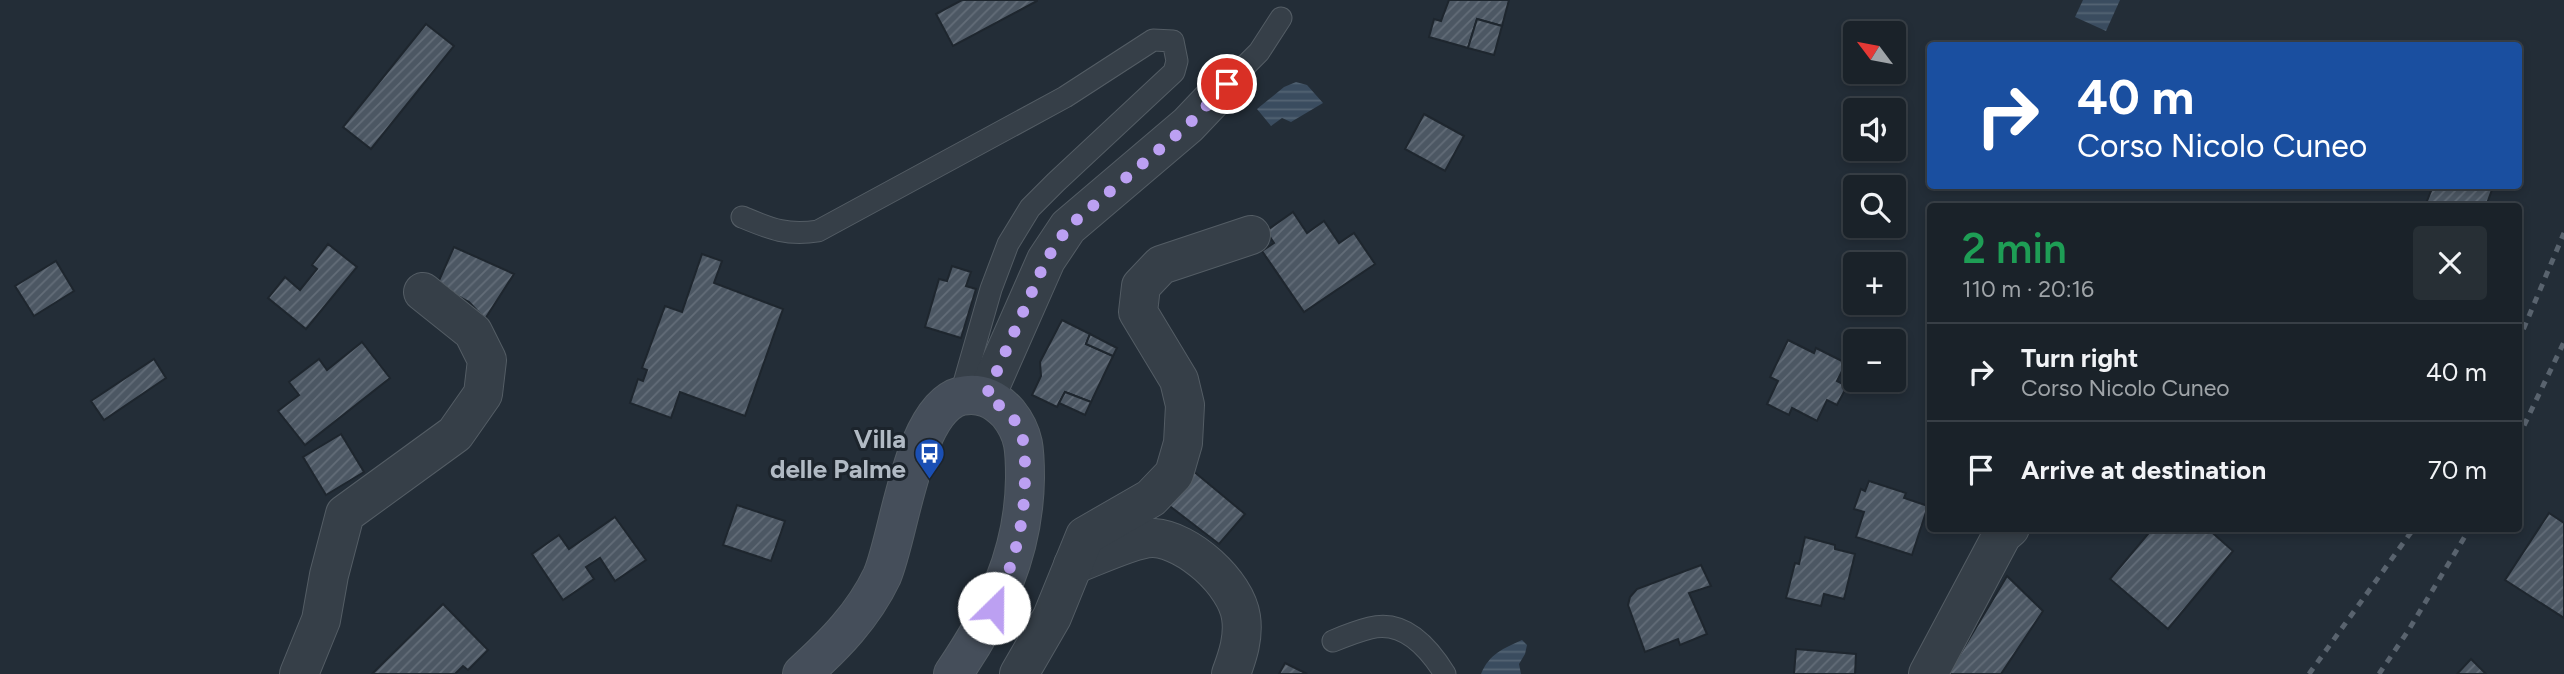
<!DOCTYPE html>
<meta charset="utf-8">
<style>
:root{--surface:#1a2229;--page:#272f35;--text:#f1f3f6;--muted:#9fa4a8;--line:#383f46}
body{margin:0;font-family:Figtree,sans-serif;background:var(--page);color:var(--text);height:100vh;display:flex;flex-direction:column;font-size:26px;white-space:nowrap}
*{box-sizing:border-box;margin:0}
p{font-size:23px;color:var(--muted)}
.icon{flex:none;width:38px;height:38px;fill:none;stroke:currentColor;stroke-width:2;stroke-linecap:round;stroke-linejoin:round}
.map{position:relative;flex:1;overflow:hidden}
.sheet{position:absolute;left:1927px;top:203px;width:595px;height:329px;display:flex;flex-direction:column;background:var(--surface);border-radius:7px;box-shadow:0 4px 10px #0003,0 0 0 2px var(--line)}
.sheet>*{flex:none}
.guide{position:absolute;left:1927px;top:42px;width:595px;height:147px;border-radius:7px;box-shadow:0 4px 10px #0003,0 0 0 2px var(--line);background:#1a4fa0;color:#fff;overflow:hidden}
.needle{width:46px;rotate:302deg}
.buttons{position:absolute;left:1843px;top:21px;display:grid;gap:14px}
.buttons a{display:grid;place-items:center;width:63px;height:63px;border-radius:7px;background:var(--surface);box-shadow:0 4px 10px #0003,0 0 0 2px var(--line);font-size:35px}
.pin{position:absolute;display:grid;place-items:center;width:60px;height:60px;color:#fff;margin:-30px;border:4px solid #fff;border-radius:50%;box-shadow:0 2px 7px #0007}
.me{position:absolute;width:77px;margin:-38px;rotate:23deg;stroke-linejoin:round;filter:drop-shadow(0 0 5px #0008)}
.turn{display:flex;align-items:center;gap:24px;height:147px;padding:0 35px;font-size:32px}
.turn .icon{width:91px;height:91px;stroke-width:2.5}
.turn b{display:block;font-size:49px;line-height:60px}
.round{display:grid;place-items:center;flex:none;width:74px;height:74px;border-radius:7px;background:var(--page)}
.summary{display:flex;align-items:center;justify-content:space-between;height:119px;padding:0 35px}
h1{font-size:42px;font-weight:600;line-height:52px;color:#1e9e55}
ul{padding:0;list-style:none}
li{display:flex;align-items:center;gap:21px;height:98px;padding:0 35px;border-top:2px solid var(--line)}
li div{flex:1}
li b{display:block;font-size:26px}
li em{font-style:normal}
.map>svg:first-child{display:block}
.water{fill:url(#water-rules)}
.building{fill:url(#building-hatch);stroke:#1e262e;stroke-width:2}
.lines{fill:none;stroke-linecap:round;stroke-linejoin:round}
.service-casing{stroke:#545d65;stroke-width:23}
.minor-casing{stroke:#545d65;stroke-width:40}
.secondary-casing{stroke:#545d65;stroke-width:40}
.service{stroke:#363f48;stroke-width:21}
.minor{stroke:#363f48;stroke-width:38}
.secondary{stroke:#454e5a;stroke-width:38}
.rail{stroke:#59636e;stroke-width:5;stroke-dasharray:7 7;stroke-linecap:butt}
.route{stroke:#bca0f2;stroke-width:12;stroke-dasharray:0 21.6}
.labels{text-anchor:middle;stroke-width:6;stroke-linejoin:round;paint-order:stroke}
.poi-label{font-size:26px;font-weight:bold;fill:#b1bac4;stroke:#1c242c;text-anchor:end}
</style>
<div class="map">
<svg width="2564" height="674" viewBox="0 0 2564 674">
<defs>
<pattern id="water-rules" width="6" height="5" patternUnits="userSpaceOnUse" patternTransform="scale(1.75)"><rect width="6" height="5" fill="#3a4c5f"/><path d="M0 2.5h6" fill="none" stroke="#546474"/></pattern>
<pattern id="building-hatch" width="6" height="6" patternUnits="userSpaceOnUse" patternTransform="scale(1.75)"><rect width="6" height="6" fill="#4c5763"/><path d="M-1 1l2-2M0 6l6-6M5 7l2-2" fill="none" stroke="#636d78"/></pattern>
</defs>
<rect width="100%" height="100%" fill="#232d37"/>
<g class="water">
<polygon points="2083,0 2120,0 2106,31 2075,17"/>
<polygon points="1296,82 1307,85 1323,103 1291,122 1282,118 1271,126 1257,109 1284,87"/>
<path d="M1522 640 1527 645 1525 654 1519 664 1521 674H1481C1489 654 1504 648 1522 640Z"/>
</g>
<g class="building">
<polygon points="962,0 1037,0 1037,1 953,46 936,14"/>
<polygon points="1449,0 1509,0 1502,26 1477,19 1468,48 1429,37 1434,19 1441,21"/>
<polygon points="1477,19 1502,26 1494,55 1468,48"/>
<polygon points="426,24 454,46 371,149 343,127"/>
<polygon points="1424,114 1464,136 1445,171 1405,149"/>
<polygon points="2433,186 2489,186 2493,187 2486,206 2425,206"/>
<polygon points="1293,212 1307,233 1324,221 1339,243 1354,233 1375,264 1304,312 1262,251 1274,243 1266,231"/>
<polygon points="328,244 357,267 306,329 268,298 285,277 300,290 317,269 312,265"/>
<polygon points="454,247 514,274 485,319 469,302 437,285"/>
<polygon points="702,254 722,261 714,283 783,309 745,416 680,392 671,418 630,403 638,379 643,381 647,370 642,368 665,306 682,312"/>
<polygon points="56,261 74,291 34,316 15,286"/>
<polygon points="952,266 971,272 966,286 976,289 961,338 925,327 939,279 947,281"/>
<polygon points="1062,320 1090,334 1086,344 1113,356 1091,402 1065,392 1057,407 1032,395 1041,376 1040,362"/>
<polygon points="1090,334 1117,348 1113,356 1086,344"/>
<polygon points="1788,340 1814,353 1816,348 1846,363 1837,381 1847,386 1837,405 1827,400 1817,421 1792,408 1789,415 1767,404 1778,381 1770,377"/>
<polygon points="362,342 390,378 305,445 278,411 299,395 289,382 319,359 327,370"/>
<polygon points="154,359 166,378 104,420 91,401"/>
<polygon points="1065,392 1091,402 1085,415 1059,403"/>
<polygon points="341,434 364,472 326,495 303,457"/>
<polygon points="1192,470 1245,514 1219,544 1167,504"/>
<polygon points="1869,481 1906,493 1904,498 1928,506 1912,555 1856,537 1864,512 1854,509 1861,489 1865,491"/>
<polygon points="737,505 785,521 771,561 723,545"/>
<polygon points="2549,513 2564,523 2564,618 2505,580"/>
<polygon points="615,517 646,560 615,581 600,558 586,567 594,579 563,600 532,554 559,535 569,549"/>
<polygon points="2153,528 2207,528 2233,551 2168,629 2110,579"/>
<polygon points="1805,537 1835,545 1835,549 1855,554 1844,599 1824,594 1821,606 1786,598 1795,563 1799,564"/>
<polygon points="1701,565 1711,586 1689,593 1707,634 1680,645 1678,639 1645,652 1628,605 1630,597 1637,589"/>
<polygon points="2007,576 2043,611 2001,674 1948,674"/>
<polygon points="443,604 488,650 468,670 463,666 455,674 372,674"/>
<polygon points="1796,649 1856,654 1855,674 1794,674"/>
<polygon points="2471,659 2486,674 2457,674"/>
<polygon points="1285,663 1307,674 1279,674"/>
</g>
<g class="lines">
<defs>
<g id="service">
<polyline points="1227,84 1259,52 1281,18"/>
<path d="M742 217C771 229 787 236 818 231L1065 97 1153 40 1173 41 1177 61 1174 72 1056 182 1030 208 1008 244 991 289 960 397"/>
<path d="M1333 641C1345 636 1358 631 1370 628 1404 619 1429 648 1445 674"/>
</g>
<g id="minor">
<polyline points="986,396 1046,260 1068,227 1188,125 1227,84"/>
<path d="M1073 565C1092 558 1136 537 1154 538 1188 540 1236 583 1241 617 1244 637 1238 655 1231 674"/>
<polyline points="299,674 321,620 329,575 345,514 455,434 483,394 487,360 473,332 423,292"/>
<polyline points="1019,674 1052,617 1085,536 1151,498 1174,474 1183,443 1185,405 1179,380 1138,312 1141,286 1161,265 1251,235"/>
<polyline points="1928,674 2002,535 2010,528"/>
</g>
<path id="secondary" d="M802 674C834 645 863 616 882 576 900 534 912 409 961 396 980 392 995 399 1008 413 1025 434 1025 451 1025 478 1024 554 995 612 953 674"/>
</defs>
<use href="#service" class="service-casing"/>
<use href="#minor" class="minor-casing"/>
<use href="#secondary" class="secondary-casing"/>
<use href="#service" class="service"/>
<use href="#minor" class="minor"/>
<use href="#secondary" class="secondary"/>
<g class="rail">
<polyline points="2518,342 2564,233"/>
<polyline points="2518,438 2564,342"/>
<polyline points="2309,674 2414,528"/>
<polyline points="2379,674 2408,631 2470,528"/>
</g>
</g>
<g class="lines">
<path class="route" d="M994 608C1015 559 1025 526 1025 472 1025 459 1025 442 1020 430 1015 416 998 404 986 396L1046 260 1068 227 1188 125 1227 84"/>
</g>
<defs>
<symbol id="bus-pin" viewBox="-11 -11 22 30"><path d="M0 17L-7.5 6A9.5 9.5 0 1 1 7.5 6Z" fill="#1a4fb4" stroke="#1c242c"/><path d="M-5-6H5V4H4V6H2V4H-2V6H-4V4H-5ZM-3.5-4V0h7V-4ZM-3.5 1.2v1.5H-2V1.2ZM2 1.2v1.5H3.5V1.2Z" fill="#fff"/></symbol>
</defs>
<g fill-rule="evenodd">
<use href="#bus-pin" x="912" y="436" width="35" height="47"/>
</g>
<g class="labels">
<g class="poi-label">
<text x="906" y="448">Villa<tspan x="906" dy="30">delle Palme</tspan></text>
</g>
</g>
</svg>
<div class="buttons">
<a><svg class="needle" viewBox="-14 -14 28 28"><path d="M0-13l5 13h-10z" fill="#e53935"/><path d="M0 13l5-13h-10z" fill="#9fa4a8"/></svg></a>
<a><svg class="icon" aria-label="sound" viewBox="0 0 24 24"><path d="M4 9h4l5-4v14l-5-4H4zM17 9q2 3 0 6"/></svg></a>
<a><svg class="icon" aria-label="search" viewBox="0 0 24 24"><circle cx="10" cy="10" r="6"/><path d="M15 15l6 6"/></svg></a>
<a>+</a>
<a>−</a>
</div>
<div class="pin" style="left:1227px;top:84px;background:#d93025"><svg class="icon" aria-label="arrive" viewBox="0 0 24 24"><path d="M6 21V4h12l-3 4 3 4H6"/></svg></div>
<svg class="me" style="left:994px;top:608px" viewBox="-20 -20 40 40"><circle r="19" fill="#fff"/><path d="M0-13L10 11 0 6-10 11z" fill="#bca0f2"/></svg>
<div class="guide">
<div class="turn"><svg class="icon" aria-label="right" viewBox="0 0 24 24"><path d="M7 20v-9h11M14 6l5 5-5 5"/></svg><div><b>40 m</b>Corso Nicolo Cuneo</div></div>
</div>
<section class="sheet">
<div class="summary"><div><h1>2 min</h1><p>110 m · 20:16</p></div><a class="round"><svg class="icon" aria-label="close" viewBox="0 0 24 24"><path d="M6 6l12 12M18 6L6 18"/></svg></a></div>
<ul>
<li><svg class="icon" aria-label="right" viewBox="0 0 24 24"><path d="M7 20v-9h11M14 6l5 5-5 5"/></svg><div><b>Turn right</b><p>Corso Nicolo Cuneo</p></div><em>40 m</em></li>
<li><svg class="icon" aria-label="arrive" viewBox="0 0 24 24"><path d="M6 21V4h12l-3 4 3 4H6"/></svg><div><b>Arrive at destination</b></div><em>70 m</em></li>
</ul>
</section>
</div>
